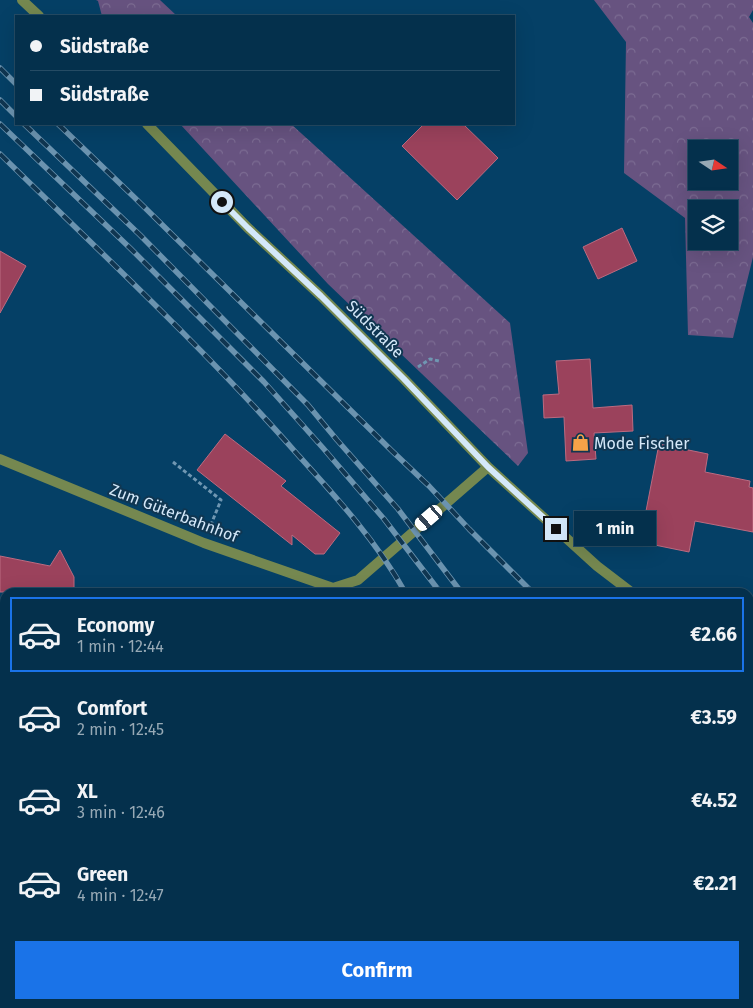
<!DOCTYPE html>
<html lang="en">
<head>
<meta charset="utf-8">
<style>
  body { margin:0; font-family:"Fira Sans",sans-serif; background:#123c56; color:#f1f3f6; height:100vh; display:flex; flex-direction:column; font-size:19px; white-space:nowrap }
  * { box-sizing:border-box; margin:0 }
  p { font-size:16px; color:#97a9b5 }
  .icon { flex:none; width:28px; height:28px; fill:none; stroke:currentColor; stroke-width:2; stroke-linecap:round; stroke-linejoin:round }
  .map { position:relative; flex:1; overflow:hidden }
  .panel { position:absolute; left:0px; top:588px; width:754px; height:421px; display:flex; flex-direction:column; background:#04304c; border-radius:15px 15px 0 0; box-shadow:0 5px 20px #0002,0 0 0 1px #254b64 }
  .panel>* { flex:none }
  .top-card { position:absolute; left:15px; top:15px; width:500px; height:110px; border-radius:0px; box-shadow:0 5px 20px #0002,0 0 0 1px #254b64; display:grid; align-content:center; height:110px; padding:0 15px; background:#04304c }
  .needle { width:32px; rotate:103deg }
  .buttons { position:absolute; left:688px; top:140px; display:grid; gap:10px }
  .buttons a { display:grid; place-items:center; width:50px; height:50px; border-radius:0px; background:#04304c; box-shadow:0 5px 20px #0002,0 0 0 1px #254b64; font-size:25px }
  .end { position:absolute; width:22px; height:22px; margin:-11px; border:6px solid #d4e8f9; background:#111; box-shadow:0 0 0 2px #111 }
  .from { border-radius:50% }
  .bubble { position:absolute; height:35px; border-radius:0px; background:#04304c; box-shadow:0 5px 20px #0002,0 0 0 1px #254b64; font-size:16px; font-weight:700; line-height:35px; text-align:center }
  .car { position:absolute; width:15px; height:30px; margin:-15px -8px; border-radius:6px; box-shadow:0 0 4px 1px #0007; background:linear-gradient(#fff 24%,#345 0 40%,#fff 0 76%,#345 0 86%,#fff 0) }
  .top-card b { display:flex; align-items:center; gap:18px; height:48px; font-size:19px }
  .top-card b+b { border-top:1px solid #254b64 }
  .top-card i { width:12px; height:12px; background:#f1f3f6 }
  ul { padding:9px 0 0; list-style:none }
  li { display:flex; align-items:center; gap:15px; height:75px; margin:0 10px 8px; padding:0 5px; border:2px solid transparent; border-radius:0px }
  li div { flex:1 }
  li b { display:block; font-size:19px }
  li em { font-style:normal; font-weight:700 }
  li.selected { border-color:#1a73e8 }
  li>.icon { width:45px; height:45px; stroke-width:1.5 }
  .cta { display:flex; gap:10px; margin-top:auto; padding:10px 15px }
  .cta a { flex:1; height:58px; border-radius:0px; background:#1a73e8; color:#fff; font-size:20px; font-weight:700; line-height:58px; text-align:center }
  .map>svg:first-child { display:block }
  .forest { fill:url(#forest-crowns); fill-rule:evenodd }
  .building { fill:#9b425c; stroke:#bc6a80 }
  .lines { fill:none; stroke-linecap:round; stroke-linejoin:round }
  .path { stroke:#7097b2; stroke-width:3; stroke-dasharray:4 2.5; stroke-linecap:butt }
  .minor { stroke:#758850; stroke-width:10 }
  .secondary { stroke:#94b154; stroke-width:10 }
  .rail-casing { stroke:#6b93af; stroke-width:5.5 }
  .rail { stroke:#103651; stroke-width:4; stroke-dasharray:11; stroke-linecap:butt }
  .route { stroke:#d4e8f9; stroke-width:6 }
  .labels { text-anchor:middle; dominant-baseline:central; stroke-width:4; stroke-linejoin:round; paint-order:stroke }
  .street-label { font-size:16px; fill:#d4e8f9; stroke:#103651 }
  .poi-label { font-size:16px; fill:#d4e8f9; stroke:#103651; text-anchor:start }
</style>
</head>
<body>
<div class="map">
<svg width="753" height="1008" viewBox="0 0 753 1008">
  <defs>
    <pattern id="forest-crowns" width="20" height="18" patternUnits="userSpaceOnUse" patternTransform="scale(1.25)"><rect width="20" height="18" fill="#675380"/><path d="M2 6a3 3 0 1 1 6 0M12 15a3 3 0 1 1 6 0" fill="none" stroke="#7c6c93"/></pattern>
  </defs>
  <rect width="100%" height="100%" fill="#054066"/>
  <path class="forest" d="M 96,0 L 160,0 L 177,16 L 102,16 L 98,1 Z
    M 594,0 L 753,0 L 753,10 L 749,17 L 753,23 L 753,257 L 733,338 L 688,335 L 685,218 L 624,173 L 626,42 ZM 696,149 L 729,149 L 729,181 L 696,181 ZM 696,209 L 729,209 L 729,241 L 696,241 Z
    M 180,124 L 291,124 L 510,323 L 528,453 L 518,466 L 328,284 Z"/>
  <path class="building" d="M 424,124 L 463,124 L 498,158 L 457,200 L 402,146 Z
    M 622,228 L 637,261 L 598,279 L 583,247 Z
    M 0,251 L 26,266 L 0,313 Z
    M 590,359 L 593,408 L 632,405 L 633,431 L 594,433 L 596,459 L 566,461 L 564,417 L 544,418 L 543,395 L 559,394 L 556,361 Z
    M 225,434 L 286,481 L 281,486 L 340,533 L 324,554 L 315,554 L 292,535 L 292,545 L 197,470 Z
    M 659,444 L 708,454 L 705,472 L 750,481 L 749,487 L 753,488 L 753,532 L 695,521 L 689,552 L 640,542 Z
    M 60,550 L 74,577 L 74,592 L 0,592 L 0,556 L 50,566 Z"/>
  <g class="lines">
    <path class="path" d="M 418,367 L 430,359 L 439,361
      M 173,462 L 221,500 L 210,527"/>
    <path class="minor" d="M 22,0 L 39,16
      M 147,124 L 248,228 L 321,296 L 404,379 L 488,467 L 597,566 L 631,592
      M 0,459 L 204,543 L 333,588 L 338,592
      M 333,588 L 358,580 L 488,467
      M 749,670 L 753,671
      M 616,1004 L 619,1008"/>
    <path class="secondary" d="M 0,979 L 5,986
      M 18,1004 L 21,1008"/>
    <defs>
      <path id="rail" d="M 0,68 L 16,84
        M 0,100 L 16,116
        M 0,124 L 130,248 L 264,382 L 323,448 L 384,519 L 440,592
        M 24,124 L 140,235 L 308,405 L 337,440 L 398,509 L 461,592
        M 58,124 L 135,198 L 392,451 L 429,486 L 469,529 L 532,592
        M 0,154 C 101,253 205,349 298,455 C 337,498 377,542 405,592
        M 749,810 L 753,814
        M 665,1004 L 668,1008
        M 715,1004 L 717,1008
        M 734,1004 L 737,1008"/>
    </defs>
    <use href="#rail" class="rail-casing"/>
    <use href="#rail" class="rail"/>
  </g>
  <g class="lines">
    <path class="route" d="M 222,202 L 248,228 L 321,296 L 404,379 L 488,467 L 556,529"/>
  </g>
  <defs>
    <symbol id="shop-bare" viewBox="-9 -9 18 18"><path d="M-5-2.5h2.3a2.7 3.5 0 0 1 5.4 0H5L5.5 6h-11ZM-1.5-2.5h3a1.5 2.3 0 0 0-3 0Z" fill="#f7a248" stroke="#103651" stroke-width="2.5" paint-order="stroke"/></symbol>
  </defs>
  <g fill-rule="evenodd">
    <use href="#shop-bare" x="568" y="430" width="25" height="25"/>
  </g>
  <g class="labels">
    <g class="street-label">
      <text transform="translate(375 329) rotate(45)">Südstraße</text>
      <text transform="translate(174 513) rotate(21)">Zum Güterbahnhof</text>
    </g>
    <g class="poi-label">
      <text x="594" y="443">Mode Fischer</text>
    </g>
  </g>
</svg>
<div class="buttons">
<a><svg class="needle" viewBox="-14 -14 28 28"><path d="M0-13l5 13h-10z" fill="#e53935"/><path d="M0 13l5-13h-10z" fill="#97a9b5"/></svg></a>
<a><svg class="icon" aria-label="layers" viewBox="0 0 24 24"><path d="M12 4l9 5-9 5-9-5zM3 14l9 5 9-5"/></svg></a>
</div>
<i class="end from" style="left:222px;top:202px"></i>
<i class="end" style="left:556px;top:529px"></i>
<div class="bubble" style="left:574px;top:511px;width:82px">1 min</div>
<i class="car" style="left:429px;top:518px;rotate:229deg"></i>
<div class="top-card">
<b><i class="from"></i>Südstraße</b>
<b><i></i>Südstraße</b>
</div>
<section class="panel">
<ul>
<li class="selected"><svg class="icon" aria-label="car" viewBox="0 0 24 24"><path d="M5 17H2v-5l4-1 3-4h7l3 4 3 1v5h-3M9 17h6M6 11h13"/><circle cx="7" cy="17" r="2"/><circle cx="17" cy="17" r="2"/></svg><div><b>Economy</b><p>1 min · 12:44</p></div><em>€2.66</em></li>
<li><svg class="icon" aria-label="car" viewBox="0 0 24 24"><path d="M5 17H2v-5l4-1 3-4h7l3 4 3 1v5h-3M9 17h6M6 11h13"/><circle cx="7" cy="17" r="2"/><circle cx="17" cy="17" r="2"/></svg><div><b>Comfort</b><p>2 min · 12:45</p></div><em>€3.59</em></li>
<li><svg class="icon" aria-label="car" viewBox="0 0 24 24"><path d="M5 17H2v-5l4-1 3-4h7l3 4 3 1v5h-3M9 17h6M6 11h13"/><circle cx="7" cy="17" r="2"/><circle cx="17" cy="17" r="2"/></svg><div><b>XL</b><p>3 min · 12:46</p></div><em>€4.52</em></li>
<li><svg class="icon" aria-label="car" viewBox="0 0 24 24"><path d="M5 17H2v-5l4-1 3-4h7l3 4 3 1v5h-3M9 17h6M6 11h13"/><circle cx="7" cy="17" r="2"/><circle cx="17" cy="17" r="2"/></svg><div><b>Green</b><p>4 min · 12:47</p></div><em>€2.21</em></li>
</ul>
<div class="cta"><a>Confirm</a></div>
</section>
</div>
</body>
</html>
